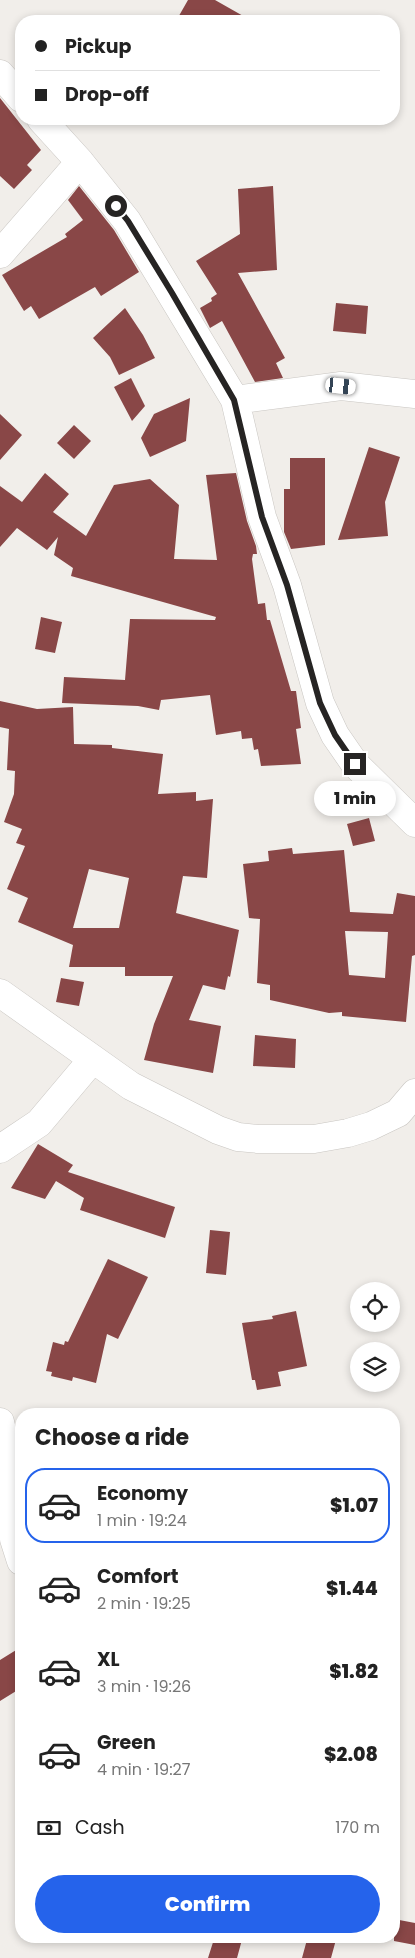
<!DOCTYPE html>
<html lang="en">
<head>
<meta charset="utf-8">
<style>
  body { margin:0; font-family:Poppins,sans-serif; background:#f6f6f6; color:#222; height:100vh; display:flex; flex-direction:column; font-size:19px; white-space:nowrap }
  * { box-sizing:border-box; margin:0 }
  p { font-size:16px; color:#767676 }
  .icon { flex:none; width:28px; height:28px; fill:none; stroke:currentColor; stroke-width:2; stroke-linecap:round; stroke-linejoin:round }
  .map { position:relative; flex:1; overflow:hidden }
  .panel { position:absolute; left:15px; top:1408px; width:385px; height:535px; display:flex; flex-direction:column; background:#fff; border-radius:20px; box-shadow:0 2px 8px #0003 }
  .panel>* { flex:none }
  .top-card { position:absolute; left:15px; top:15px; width:385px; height:110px; border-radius:20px; box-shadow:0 2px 8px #0003; display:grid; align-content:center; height:110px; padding:0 20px; background:#fff }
  .fabs { position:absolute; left:350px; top:1282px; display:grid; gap:10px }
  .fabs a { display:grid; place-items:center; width:50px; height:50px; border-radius:50%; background:#fff; box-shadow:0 2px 8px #0003; font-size:25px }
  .end { position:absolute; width:22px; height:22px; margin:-11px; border:6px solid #262423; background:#fff; box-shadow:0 0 0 2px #fff }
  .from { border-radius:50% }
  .bubble { position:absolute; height:35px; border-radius:18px; background:#fff; box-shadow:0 2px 8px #0003; font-size:16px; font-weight:800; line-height:35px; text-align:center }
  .car { position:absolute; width:15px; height:30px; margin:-15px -8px; border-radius:6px; box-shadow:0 0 4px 1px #0007; background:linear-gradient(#fff 24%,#345 0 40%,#fff 0 76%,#345 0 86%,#fff 0) }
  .top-card b { display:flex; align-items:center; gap:18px; height:48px; font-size:19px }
  .top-card b+b { border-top:1px solid #e0e0e0 }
  .top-card i { width:12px; height:12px; background:#222 }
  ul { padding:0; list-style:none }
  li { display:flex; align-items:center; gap:15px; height:75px; margin:0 10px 8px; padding:0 10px; border:2px solid transparent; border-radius:20px }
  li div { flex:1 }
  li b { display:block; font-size:19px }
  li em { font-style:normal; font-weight:800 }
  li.current { border-color:#2563eb }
  li>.icon { width:45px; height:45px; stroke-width:1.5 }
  h2 { padding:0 20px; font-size:22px; line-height:60px }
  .pay { display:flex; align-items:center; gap:12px; height:55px; padding:0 20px; font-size:19px }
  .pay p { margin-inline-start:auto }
  .action { display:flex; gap:10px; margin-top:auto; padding:10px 20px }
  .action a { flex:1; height:58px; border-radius:30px; background:#2563eb; color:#fff; font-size:20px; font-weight:800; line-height:58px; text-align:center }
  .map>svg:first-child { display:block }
  .building { fill:#894747; fill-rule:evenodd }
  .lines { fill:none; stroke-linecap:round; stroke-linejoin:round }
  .minor-casing { stroke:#c9c6c2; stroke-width:29 }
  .minor { stroke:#fff; stroke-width:28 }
  .route { stroke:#262423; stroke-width:6 }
</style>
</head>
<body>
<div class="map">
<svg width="415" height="1958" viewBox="0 0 415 1958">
  <rect width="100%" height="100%" fill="#f1eeea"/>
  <path class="building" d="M 188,0 L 215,0 L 252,21 L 176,21 Z
    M 0,98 L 41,150 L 27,165 L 32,170 L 14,189 L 0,176 Z
    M 79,186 L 114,230 L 139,272 L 101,296 L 95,287 L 39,319 L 31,306 L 24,311 L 2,275 L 67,237 L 65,234 L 83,220 L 68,200 Z
    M 273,186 L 277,270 L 238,273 L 285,358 L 276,363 L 283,378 L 255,382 L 222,321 L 210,328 L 200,308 L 212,301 L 211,298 L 217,294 L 196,261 L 240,234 L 238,189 Z
    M 336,303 L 368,306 L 366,334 L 333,331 Z
    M 125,308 L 143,335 L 155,358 L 119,375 L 110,357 L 93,338 Z
    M 131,378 L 145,406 L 132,421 L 114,387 Z
    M 190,398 L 186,441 L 150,457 L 141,438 L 154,414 Z
    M 0,414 L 22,435 L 0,460 Z
    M 74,425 L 91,441 L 74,459 L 57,443 Z
    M 369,447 L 400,457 L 385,502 L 388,536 L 338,540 Z
    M 290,458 L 325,458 L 325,545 L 291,549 L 284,532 L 284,489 L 290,489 Z
    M 45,473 L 69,494 L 53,512 L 86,536 L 114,485 L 150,479 L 179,505 L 174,559 L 217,560 L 206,475 L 236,473 L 247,521 L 256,546 L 257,554 L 253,554 L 252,559 L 258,604 L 265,603 L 267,620 L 270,620 L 291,691 L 296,691 L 301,728 L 296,729 L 301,764 L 261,766 L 258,749 L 254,750 L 252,738 L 242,739 L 241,731 L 216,735 L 210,695 L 161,700 L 159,710 L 138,706 L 62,703 L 64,677 L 125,680 L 130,619 L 215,620 L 216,617 L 71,576 L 73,568 L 54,555 L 58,537 L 47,550 L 17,528 L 0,547 L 0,486 L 22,502 Z
    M 41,617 L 62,622 L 55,653 L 35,649 Z
    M 0,701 L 37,709 L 73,707 L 74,744 L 112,745 L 112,748 L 163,754 L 158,794 L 196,792 L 196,801 L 213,799 L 207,878 L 183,876 L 176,913 L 239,930 L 230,977 L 228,976 L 225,990 L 203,985 L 189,1020 L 221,1026 L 213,1073 L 144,1060 L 154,1024 L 173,976 L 125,976 L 125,967 L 69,967 L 73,945 L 18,922 L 28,898 L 7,889 L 25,846 L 16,843 L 22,829 L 4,822 L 14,794 L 15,771 L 7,770 L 9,729 L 0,727 ZM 89,869 L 129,878 L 119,928 L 73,928 Z
    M 369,818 L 375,841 L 353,846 L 347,824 Z
    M 292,848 L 293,854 L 344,850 L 350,912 L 393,914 L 397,893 L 415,896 L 415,955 L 412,956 L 406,1022 L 342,1016 L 342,1012 L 329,1013 L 270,1000 L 270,985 L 257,983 L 260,919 L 249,918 L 243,864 L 269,861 L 268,851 ZM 345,931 L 388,932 L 385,978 L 349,975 Z
    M 61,978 L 84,982 L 79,1006 L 56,1002 Z
    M 255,1035 L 296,1039 L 295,1068 L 253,1066 Z
    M 38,1144 L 73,1165 L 68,1172 L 175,1207 L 165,1238 L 80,1210 L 84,1198 L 56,1181 L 45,1199 L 11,1188 Z
    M 210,1230 L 230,1232 L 226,1275 L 206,1273 Z
    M 108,1259 L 148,1277 L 118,1339 L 107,1334 L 96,1383 L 73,1377 L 72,1381 L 51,1376 L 52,1372 L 46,1371 L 53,1342 L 64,1345 L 65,1341 L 68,1342 Z
    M 296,1311 L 307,1366 L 278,1372 L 281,1386 L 257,1390 L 255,1380 L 252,1380 L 242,1323 L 273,1319 L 272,1316 Z
    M 21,1647 L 21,1688 L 0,1701 L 0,1660 Z
    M 394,1919 L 415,1923 L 415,1945 L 394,1941 Z
    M 215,1936 L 243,1936 L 237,1958 L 208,1958 Z
    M 308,1936 L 337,1936 L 331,1958 L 302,1958 Z"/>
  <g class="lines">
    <defs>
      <path id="minor" d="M 0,74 L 21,98
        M 41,119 L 80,162 L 127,221 L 235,400 L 262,517 L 287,585 L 320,703 L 335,735 L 355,764 L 415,823
        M 0,254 L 80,162
        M 235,400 L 341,386 L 415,394
        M 0,993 L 131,1086 L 218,1130 L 238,1137 L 258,1139 L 314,1139 L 348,1133 L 371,1126 L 398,1113 L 415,1093
        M 0,1149 L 39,1123 L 92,1060
        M 0,1422 L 6,1447 L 14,1539 L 21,1561"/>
    </defs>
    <use href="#minor" class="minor-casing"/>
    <use href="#minor" class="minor"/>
  </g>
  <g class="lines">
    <path class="route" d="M 116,206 L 128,221 L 172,293 L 234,400 L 262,517 L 287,585 L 320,703 L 335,735 L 355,764"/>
  </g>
</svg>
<div class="fabs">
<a><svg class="icon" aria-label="locate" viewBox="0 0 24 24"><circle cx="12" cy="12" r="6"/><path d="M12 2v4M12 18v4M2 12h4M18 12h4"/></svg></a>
<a><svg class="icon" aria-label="layers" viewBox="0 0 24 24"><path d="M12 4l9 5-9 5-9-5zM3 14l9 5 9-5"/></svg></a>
</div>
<i class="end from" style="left:116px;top:206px"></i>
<i class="end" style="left:355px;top:764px"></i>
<div class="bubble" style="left:314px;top:781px;width:82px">1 min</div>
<i class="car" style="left:341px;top:386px;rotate:96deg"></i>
<div class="top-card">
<b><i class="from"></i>Pickup</b>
<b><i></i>Drop-off</b>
</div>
<section class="panel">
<h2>Choose a ride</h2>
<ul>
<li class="current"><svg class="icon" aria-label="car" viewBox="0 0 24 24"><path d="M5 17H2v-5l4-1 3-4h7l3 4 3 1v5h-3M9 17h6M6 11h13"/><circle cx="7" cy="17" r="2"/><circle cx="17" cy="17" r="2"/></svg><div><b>Economy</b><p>1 min · 19:24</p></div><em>$1.07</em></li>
<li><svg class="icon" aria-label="car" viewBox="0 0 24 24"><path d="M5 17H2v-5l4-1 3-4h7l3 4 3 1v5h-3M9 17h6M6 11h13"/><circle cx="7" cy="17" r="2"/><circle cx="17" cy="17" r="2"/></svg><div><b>Comfort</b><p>2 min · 19:25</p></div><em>$1.44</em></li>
<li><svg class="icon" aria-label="car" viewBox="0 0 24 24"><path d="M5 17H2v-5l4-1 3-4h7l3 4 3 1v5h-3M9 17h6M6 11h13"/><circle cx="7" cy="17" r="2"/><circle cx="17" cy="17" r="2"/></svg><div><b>XL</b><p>3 min · 19:26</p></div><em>$1.82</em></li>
<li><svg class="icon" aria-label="car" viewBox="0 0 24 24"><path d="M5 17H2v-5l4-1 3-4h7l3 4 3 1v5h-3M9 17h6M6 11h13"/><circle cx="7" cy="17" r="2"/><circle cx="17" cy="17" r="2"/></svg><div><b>Green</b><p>4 min · 19:27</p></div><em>$2.08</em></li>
</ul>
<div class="pay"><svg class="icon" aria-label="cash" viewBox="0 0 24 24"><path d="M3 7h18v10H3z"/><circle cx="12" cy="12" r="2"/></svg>Cash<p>170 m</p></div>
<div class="action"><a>Confirm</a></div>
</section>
</div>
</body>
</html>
